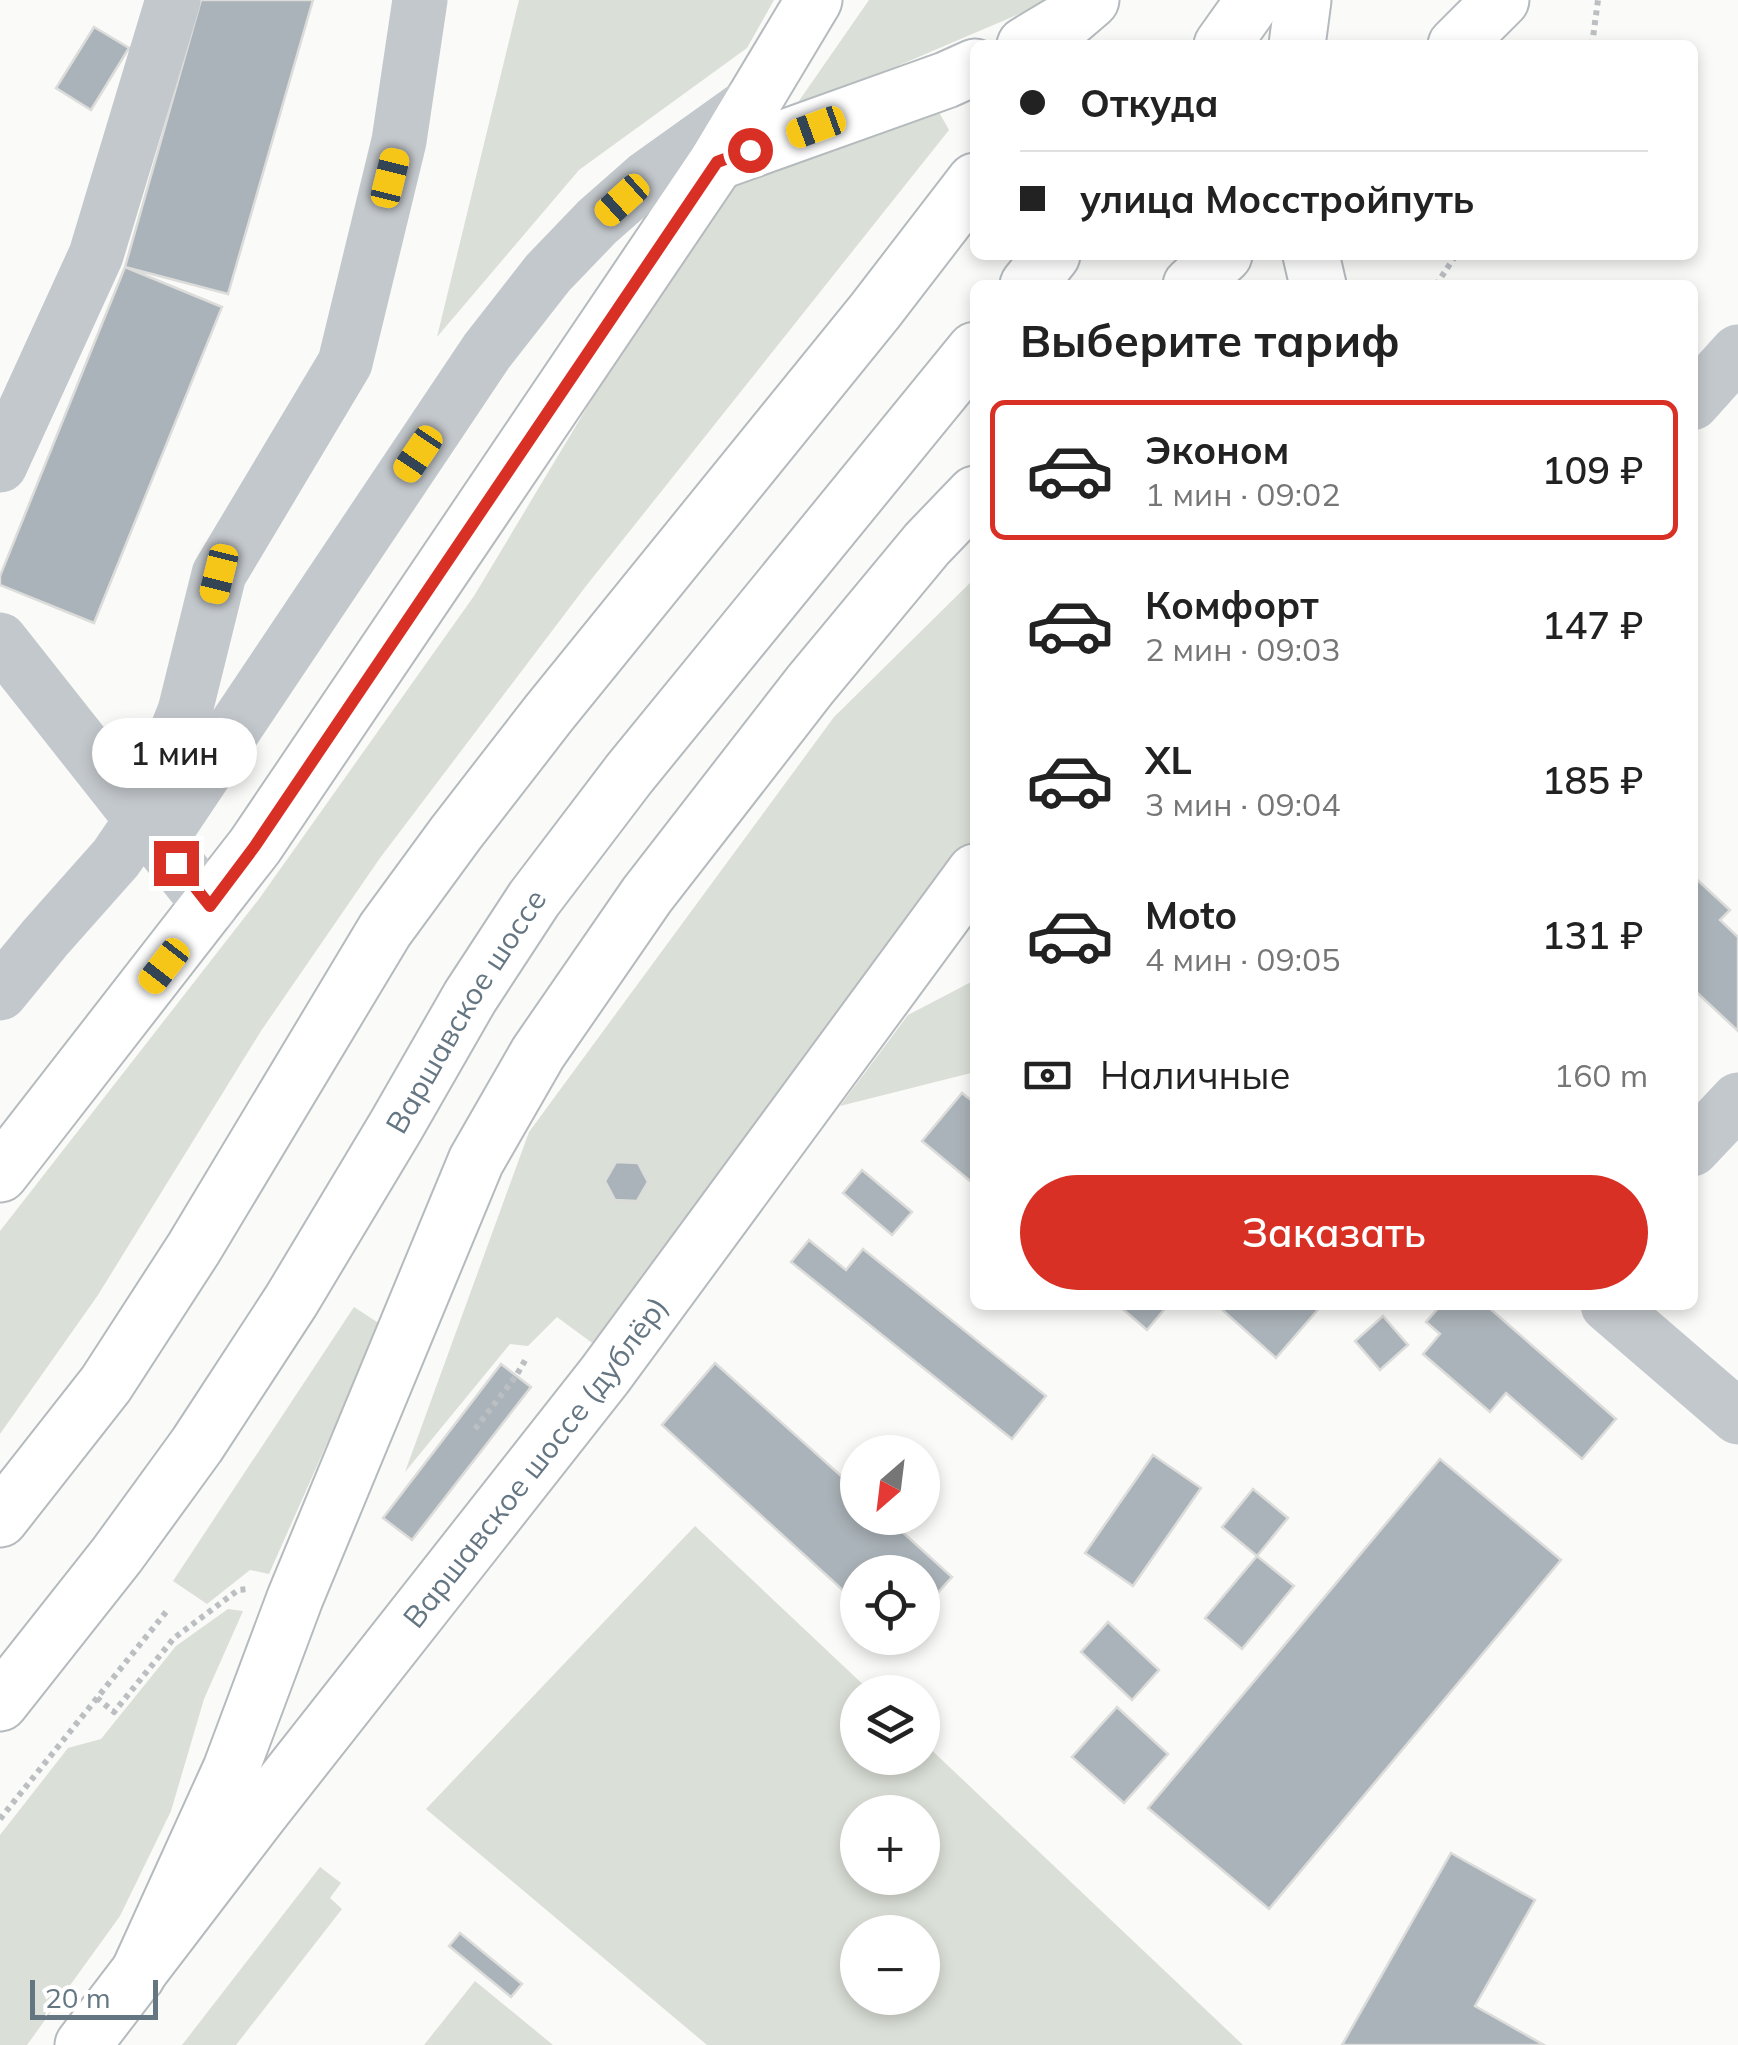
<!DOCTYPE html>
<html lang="ru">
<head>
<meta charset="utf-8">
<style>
  body { margin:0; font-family:Mulish,sans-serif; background:#f2f2f2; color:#222; height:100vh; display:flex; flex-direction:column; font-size:38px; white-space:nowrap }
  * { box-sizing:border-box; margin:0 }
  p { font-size:32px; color:#767676 }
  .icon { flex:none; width:55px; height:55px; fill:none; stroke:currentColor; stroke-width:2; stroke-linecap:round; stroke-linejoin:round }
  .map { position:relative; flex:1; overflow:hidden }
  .details { position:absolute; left:970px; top:280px; width:728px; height:1030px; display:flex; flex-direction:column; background:#fff; border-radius:15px; box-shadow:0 5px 15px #0003 }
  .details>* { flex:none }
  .hud { position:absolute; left:970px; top:40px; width:728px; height:220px; border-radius:15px; box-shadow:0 5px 15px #0003; display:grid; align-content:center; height:220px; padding:0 50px; background:#fff }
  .needle { width:65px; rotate:208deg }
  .buttons { position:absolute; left:840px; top:1435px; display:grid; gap:20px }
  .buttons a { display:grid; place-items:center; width:100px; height:100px; border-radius:50%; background:#fff; box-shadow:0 5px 15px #0003; font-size:50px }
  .scale { position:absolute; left:30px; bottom:25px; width:128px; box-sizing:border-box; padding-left:10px; border:5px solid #657683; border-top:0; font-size:28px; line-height:35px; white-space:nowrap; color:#657683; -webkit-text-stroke:8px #fff; paint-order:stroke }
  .end { position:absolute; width:45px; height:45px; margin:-22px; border:12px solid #d93025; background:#fff; box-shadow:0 0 0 5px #fff }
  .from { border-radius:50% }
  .bubble { position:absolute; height:70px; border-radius:35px; background:#fff; box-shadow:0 5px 15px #0003; font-size:32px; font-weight:600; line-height:70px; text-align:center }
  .car { position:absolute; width:30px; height:60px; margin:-30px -15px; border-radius:12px; box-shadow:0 0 8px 2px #0007; background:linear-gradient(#f5c518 24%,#345 0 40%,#f5c518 0 76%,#345 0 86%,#f5c518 0) }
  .hud b { display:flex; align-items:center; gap:35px; height:95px; font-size:38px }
  .hud b+b { border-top:2px solid #e0e0e0 }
  .hud i { width:25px; height:25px; background:#222 }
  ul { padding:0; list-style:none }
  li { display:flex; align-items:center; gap:30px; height:140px; margin:0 20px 15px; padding:0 30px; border:5px solid transparent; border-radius:15px }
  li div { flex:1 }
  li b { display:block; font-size:38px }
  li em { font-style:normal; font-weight:600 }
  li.active { border-color:#d93025 }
  li>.icon { width:90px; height:90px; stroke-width:1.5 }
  h2 { padding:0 50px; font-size:45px; line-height:120px }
  .pay { display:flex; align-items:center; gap:25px; height:110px; padding:0 50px; font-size:38px }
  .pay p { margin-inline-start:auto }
  .action { display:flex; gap:20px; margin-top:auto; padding:20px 50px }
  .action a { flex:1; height:115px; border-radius:60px; background:#d93025; color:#fff; font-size:40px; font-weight:600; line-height:115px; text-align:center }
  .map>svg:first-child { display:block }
  .green { fill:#dadfd7; fill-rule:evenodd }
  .building { fill:#aab3b9; stroke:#dcdcda; stroke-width:2.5 }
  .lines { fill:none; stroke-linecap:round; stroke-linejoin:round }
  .major-casing { stroke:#b5babe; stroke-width:59 }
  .path { stroke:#bbbfc2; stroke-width:6; stroke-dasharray:5 5; stroke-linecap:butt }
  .minor { stroke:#c3c8cc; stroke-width:55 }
  .major { stroke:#fff; stroke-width:55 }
  .route { stroke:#d93025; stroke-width:12 }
  .labels { text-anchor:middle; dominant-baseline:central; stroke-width:10; stroke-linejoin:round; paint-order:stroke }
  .street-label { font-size:30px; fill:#657683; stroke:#fff }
</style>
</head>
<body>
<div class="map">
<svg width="1738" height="2045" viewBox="0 0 1738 2045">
  <rect width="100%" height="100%" fill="#fafaf8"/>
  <path class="green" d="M 519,0 L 774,0 L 747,48 L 579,170 L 437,337 Z
    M 869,0 L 1052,0 L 792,111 Z
    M 935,105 L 949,130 L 586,586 L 380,858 L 261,1031 L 98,1295 L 0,1434 L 0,1231 L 259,899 L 474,596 L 722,182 Z
    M 975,578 L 975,839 L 603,1351 L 557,1317 L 528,1346 L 510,1344 L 405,1472 L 529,1132 L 834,717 Z
    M 975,980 L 975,1072 L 840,1106 L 908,1015 Z
    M 354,1307 L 380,1324 L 269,1574 L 250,1570 L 207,1604 L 173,1581 Z
    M 695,1526 L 871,1692 L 858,1692 L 858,1758 L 922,1758 L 923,1742 L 1243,2045 L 707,2045 L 426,1809 ZM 858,1812 L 922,1812 L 922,1878 L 858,1878 ZM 922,1932 L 922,1998 L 858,1998 L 858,1932 Z
    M 228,1609 L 243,1611 L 204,1699 L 171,1811 L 120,1916 L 27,2045 L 0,2045 L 0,1835 L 68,1748 L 101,1739 L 176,1646 Z
    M 320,1867 L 341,1883 L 330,1898 L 342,1909 L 236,2045 L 182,2045 Z
    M 475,1981 L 553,2045 L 424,2045 Z"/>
  <path class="building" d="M 201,0 L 313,0 L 228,294 L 125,267 Z
    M 94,27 L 129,48 L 91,110 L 56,88 Z
    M 125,267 L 222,307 L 94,623 L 0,585 L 0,576 Z
    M 1692,875 L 1730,910 L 1720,920 L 1738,937 L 1738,1031 L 1692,988 Z
    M 962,1093 L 975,1103 L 975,1185 L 922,1141 Z
    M 616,1162 L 638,1163 L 648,1182 L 637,1201 L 615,1200 L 605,1181 Z
    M 862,1170 L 912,1212 L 892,1235 L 843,1193 Z
    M 809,1240 L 846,1270 L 863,1249 L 1046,1396 L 1012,1439 L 791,1262 Z
    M 1118,1305 L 1168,1305 L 1147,1330 Z
    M 1219,1305 L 1322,1305 L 1276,1358 L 1218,1306 Z
    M 1441,1305 L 1486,1305 L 1616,1419 L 1582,1459 L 1506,1393 L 1490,1412 L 1423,1354 L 1440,1334 L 1426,1322 Z
    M 1383,1316 L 1408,1345 L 1380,1370 L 1355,1341 Z
    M 715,1363 L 858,1491 L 858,1518 L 887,1518 L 952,1577 L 922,1610 L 922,1572 L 858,1572 L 858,1604 L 662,1425 Z
    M 501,1364 L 531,1387 L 412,1540 L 383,1518 Z
    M 1153,1455 L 1201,1488 L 1133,1586 L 1085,1553 Z
    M 1440,1459 L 1561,1560 L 1269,1909 L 1148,1808 Z
    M 1253,1489 L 1288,1518 L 1257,1556 L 1222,1527 Z
    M 1257,1556 L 1294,1586 L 1242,1649 L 1205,1618 Z
    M 1108,1622 L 1159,1670 L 1132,1700 L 1081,1652 Z
    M 1117,1707 L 1168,1754 L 1124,1803 L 1072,1757 Z
    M 1451,1853 L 1535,1900 L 1475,2006 L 1544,2045 L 1342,2045 Z
    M 460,1933 L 522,1984 L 511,1997 L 449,1946 Z"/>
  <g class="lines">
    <defs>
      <g id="major">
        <path d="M 1025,45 L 1070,18 L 1091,0"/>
        <path d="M 1222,45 L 1254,0"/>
        <path d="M 1297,45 L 1303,0"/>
        <path d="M 1456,45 L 1501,0"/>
        <path d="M 717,162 L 946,80 L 975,67"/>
        <path d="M 1311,255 L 1318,285"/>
        <path d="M 1028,285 L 1052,255"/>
        <path d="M 1191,285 L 1224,255"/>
        <path d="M 0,1174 L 255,846 L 717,162 L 814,0"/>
        <path d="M 0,1519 L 106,1384 L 194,1248 L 385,930 L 456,833 L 549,713 L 875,311 L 975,181"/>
        <path id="s1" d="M 0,1703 L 117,1555 L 197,1445 L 291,1301 L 396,1126 L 470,997 L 534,899 L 629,774 L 975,350"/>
        <path d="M 137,1976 L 231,1769 L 295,1598 L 476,1161 L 538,1053 L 647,895 L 810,685 L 927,544 L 975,494"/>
        <path id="s2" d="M 83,2045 L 261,1812 L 605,1375 L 975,872"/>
      </g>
    </defs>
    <use href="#major" class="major-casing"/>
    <path class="path" d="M 1592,45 L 1598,0
      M 1436,285 L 1456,255
      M 475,1429 L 516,1376 L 527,1357
      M 166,1612 L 97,1698 L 114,1712 L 174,1638 L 238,1590 L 249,1589
      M 0,1819 L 97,1698"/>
    <path class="minor" d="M 1692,403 L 1738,352
      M 0,465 L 96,255 L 173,0
      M 0,640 L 210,906
      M 159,841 L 487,351 L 548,273 L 597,222 L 647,178 L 752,103
      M 0,993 L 45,938 L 116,858 L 142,820 L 185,711 L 219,574 L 345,363 L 399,141 L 420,0
      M 1692,1149 L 1738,1100
      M 1608,1305 L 1738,1417"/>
    <use href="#major" class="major"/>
  </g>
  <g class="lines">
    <path class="route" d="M 176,863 L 210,906 L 255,846 L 717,162 L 750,150"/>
  </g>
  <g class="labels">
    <g class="street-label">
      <text stroke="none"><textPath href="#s1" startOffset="835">Варшавское шоссе</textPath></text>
      <text stroke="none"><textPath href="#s2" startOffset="738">Варшавское шоссе (дублёр)</textPath></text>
    </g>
  </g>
</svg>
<div class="buttons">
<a><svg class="needle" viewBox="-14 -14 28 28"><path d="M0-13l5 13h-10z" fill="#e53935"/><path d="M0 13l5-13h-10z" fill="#767676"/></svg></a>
<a><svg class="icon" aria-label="locate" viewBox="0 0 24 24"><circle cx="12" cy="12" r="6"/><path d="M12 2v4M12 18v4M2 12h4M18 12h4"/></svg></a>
<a><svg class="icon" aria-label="layers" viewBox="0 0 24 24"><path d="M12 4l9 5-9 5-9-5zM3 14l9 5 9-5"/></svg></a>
<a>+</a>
<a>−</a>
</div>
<div class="scale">20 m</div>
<i class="end from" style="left:750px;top:150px"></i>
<i class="end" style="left:176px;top:863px"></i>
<div class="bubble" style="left:92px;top:718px;width:165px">1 мин</div>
<i class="car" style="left:816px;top:127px;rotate:250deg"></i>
<i class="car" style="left:390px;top:178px;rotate:14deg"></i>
<i class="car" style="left:622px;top:200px;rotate:228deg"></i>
<i class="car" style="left:418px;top:454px;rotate:214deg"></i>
<i class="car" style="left:219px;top:574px;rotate:194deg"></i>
<i class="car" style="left:164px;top:966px;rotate:218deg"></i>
<div class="hud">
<b><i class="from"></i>Откуда</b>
<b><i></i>улица Мосстройпуть</b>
</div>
<section class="details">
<h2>Выберите тариф</h2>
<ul>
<li class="active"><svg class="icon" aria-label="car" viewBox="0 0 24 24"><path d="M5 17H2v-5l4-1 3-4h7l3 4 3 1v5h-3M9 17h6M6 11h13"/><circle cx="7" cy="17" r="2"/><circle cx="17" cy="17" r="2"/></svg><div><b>Эконом</b><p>1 мин · 09:02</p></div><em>109 ₽</em></li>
<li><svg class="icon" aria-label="car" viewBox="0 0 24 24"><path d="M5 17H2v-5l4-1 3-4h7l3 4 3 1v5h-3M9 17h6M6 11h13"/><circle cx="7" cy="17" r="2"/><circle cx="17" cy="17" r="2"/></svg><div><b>Комфорт</b><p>2 мин · 09:03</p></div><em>147 ₽</em></li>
<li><svg class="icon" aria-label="car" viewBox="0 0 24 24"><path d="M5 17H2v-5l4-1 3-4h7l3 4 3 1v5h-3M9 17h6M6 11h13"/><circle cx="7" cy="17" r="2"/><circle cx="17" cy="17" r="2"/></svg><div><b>XL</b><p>3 мин · 09:04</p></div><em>185 ₽</em></li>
<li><svg class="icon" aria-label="car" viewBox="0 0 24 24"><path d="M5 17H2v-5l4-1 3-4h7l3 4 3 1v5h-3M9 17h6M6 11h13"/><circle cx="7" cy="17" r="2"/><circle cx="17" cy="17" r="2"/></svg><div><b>Moto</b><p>4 мин · 09:05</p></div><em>131 ₽</em></li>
</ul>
<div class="pay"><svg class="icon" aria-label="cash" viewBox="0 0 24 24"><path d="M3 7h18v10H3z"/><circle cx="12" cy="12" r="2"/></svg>Наличные<p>160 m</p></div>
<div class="action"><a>Заказать</a></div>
</section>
</div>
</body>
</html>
